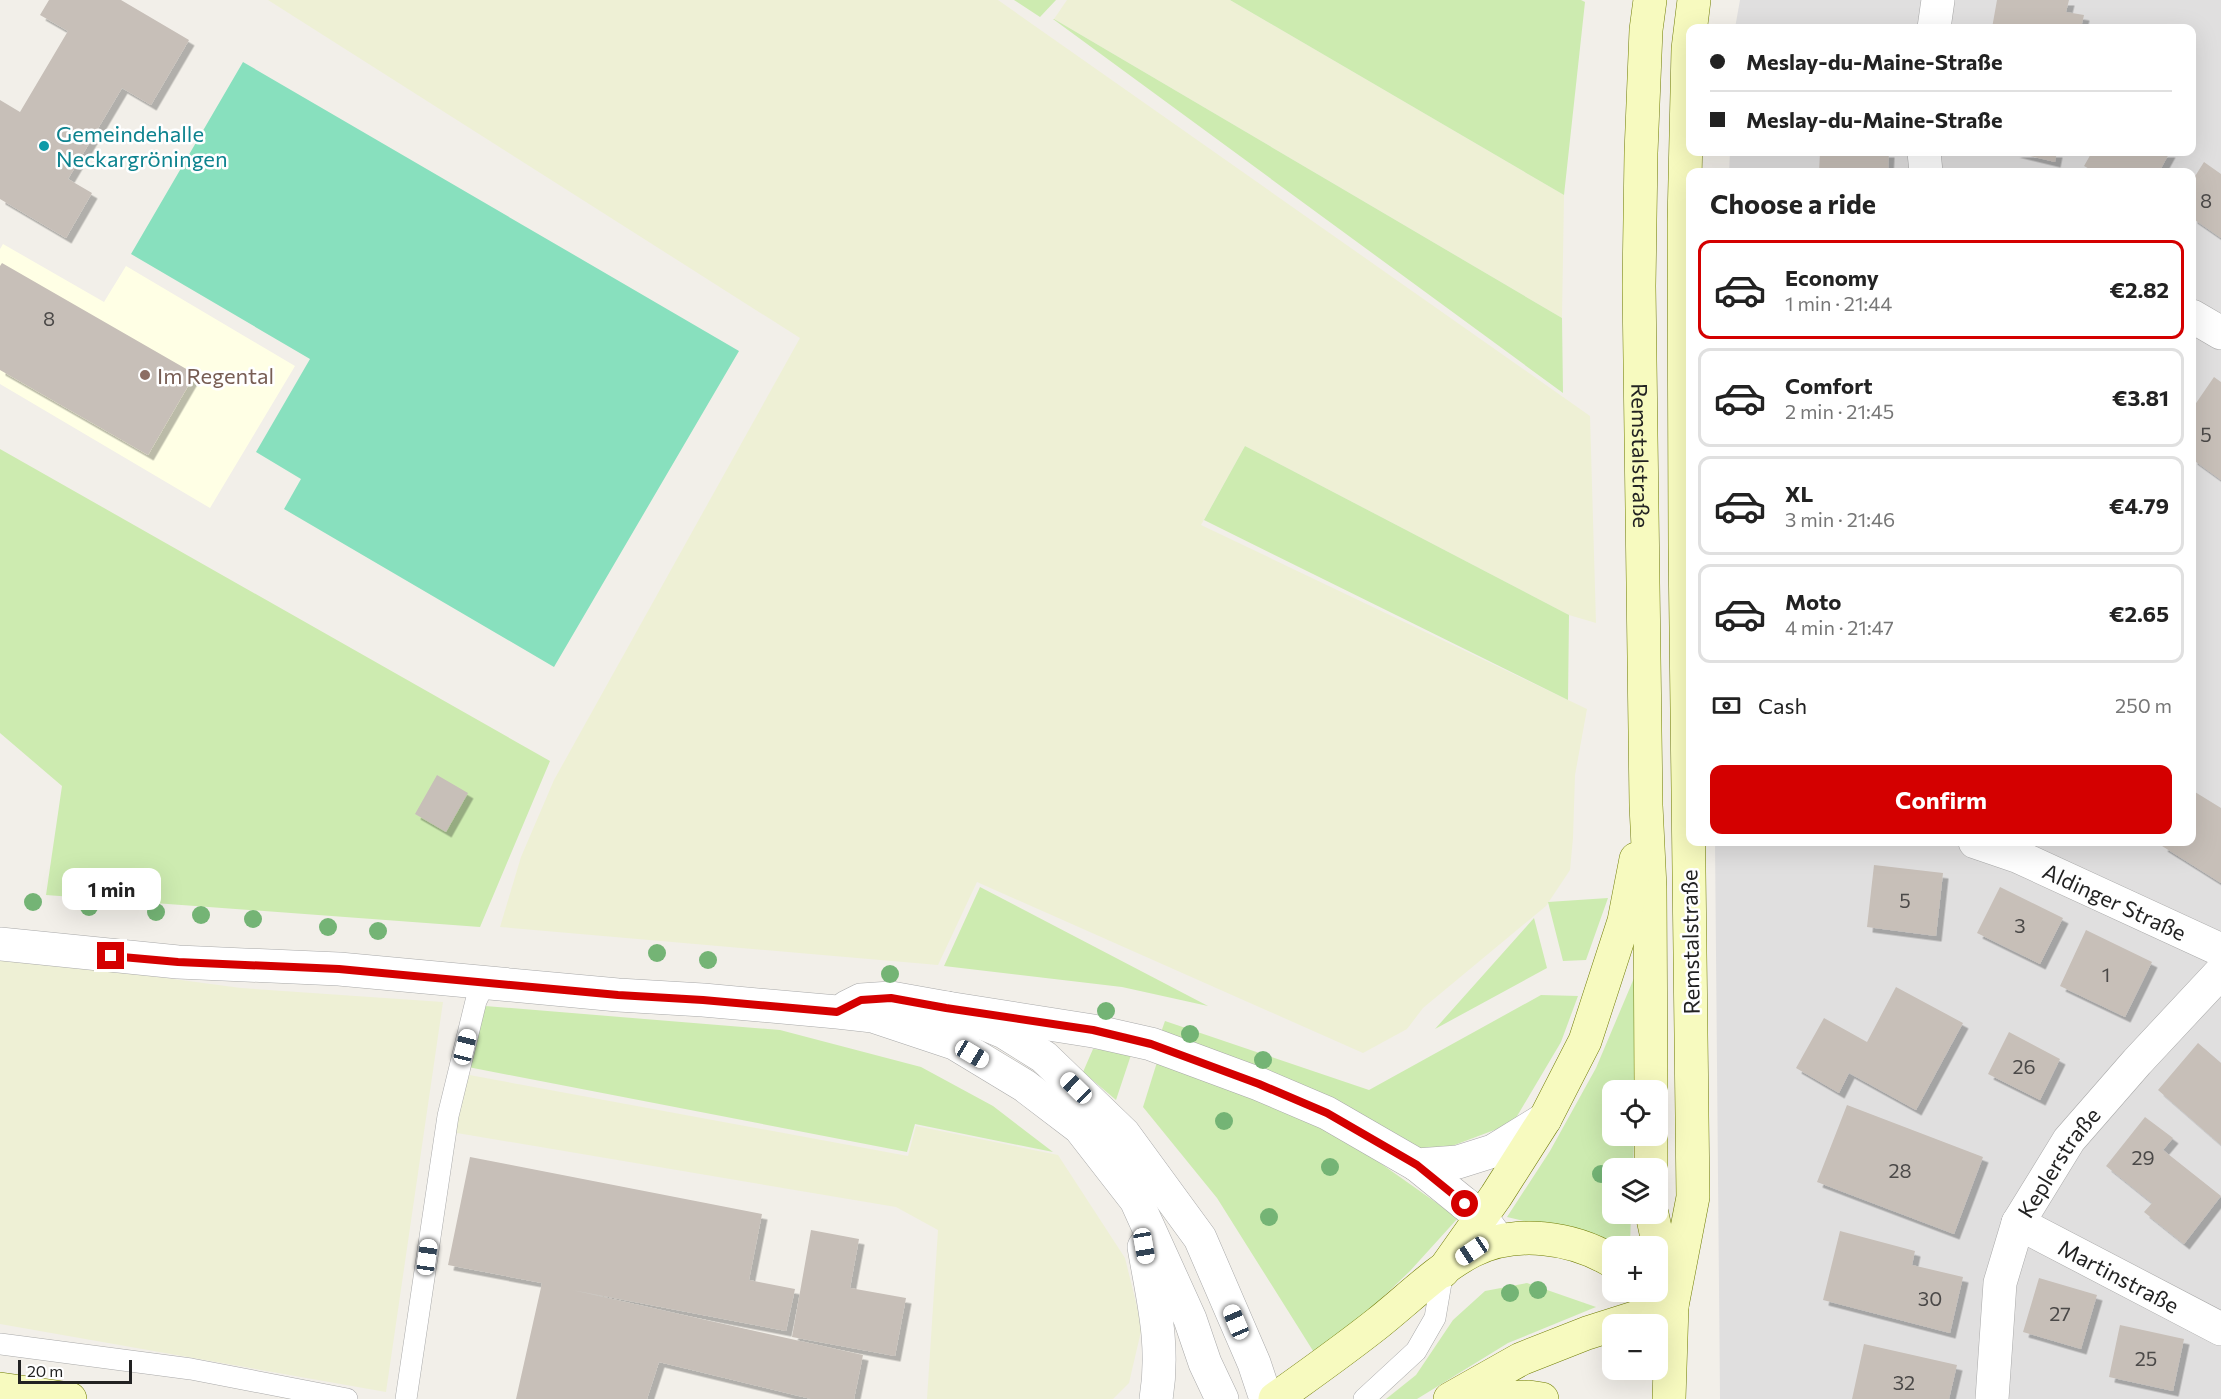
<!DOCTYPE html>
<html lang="en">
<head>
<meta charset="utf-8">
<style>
  body { margin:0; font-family:Commissioner,sans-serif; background:#f2f2f2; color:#222; height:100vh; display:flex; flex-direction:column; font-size:22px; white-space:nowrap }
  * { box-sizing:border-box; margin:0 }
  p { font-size:20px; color:#767676 }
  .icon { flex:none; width:33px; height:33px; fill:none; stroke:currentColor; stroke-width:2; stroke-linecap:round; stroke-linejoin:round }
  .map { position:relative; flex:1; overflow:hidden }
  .drawer { position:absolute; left:1686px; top:168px; width:510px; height:678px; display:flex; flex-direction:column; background:#fff; border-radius:12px; box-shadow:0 6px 24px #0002 }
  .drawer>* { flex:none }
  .top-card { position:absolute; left:1686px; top:24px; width:510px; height:132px; border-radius:12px; box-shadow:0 6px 24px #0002; display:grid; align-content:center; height:132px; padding:0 24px; background:#fff }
  .controls { position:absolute; left:1602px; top:1080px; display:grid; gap:12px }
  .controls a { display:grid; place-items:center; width:66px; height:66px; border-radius:12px; background:#fff; box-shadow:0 6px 24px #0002; font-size:30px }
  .scale { position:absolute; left:18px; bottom:15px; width:114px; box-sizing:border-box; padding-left:6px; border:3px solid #222; border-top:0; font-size:16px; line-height:21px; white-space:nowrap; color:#222; -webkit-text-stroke:4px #fff; paint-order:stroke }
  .end { position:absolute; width:27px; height:27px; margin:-14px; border:8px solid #d40000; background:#fff; box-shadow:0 0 0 3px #fff }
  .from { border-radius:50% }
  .bubble { position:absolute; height:42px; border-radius:12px; background:#fff; box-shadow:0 6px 24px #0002; font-size:20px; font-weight:700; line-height:42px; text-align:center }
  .car { position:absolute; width:18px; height:36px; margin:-18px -9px; border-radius:8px; box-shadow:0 0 4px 2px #0007; background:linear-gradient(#fff 24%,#345 0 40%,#fff 0 76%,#345 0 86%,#fff 0) }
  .top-card b { display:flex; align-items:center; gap:21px; height:57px; font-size:22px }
  .top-card b+b { border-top:2px solid #e0e0e0 }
  .top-card i { width:15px; height:15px; background:#222 }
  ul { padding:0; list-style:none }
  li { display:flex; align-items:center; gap:18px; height:99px; margin:0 12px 9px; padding:0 12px; border:3px solid #e0e0e0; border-radius:12px }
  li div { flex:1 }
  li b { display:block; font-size:22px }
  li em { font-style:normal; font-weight:700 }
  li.on { border-color:#d40000 }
  li>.icon { width:54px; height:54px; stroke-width:1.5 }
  h2 { padding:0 24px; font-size:27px; line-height:72px }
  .pay { display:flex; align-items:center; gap:15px; height:66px; padding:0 24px; font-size:22px }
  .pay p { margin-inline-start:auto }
  .button { display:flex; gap:12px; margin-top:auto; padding:12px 24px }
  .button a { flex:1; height:69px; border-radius:12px; background:#d40000; color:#fff; font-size:24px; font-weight:700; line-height:69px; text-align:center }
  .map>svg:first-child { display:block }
  .residential { fill:#e0dfdf }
  .education { fill:#ffffe5 }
  .farmland { fill:#eef0d5 }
  .grass { fill:#cdebb0 }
  .pitch { fill:#88e0be }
  .building { fill:#c7bfb8; filter:url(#shadow) }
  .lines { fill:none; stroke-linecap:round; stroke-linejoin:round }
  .lane-casing { stroke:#a9a9a9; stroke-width:22 }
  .street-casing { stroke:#a9a9a9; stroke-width:34 }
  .secondary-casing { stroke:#707d05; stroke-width:34 }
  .lane { stroke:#fff; stroke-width:21 }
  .street { stroke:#fff; stroke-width:33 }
  .secondary { stroke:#f7fabf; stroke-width:33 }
  .tree { fill:#74b475 }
  .route { stroke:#d40000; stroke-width:8 }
  .culture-dot { fill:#0f9aa8; stroke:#fff; stroke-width:2 }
  .education-dot { fill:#8d6e63; stroke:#fff; stroke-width:2 }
  .labels { text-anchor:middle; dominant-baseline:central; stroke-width:5; stroke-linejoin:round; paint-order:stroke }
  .number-label { font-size:20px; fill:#4b4948 }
  .culture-label { font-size:22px; fill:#0d838f; stroke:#fff; text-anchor:start }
  .education-label { font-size:22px; fill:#785e54; stroke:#fff; text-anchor:start }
  .street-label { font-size:22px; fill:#222; stroke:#fff }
</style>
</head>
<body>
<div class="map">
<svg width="2221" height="1399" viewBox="0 0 2221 1399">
  <defs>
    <filter id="shadow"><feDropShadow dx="5.5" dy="5.5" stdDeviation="0" flood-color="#0004"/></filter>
  </defs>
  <rect width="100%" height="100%" fill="#f2efe9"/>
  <path class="residential" d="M 1740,0 L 2221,0 L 2221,1399 L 1720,1399 L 1715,842 L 2192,842 L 2192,172 L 1729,172 L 1730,152 L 2192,152 L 2192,28 L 1735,28 Z"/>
  <path class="education" d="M 3,244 L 104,302 L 126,266 L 295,366 L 210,508 L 0,384 L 0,249 Z"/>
  <path class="farmland" d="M 268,0 L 998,0 L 1590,416 L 1596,623 L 1569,615 L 1245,446 L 1201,525 L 1587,709 L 1575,775 L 1573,838 L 1570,870 L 1546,906 L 1423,1008 L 1407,1029 L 1363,1053 L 977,882 L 938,965 L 500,927 L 521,857 L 554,780 L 800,338 Z
    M 1067,0 L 1230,0 L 1564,195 L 1562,318 L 1054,19 Z
    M 0,956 L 241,988 L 443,1002 L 386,1392 L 0,1324 Z
    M 464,1074 L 908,1156 L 916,1126 L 1058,1155 L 1125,1258 L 1142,1327 L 1129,1383 L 1113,1399 L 927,1399 L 938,1230 L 896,1207 L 451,1132 Z"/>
  <path class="grass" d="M 1014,0 L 1056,0 L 1040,17 Z
    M 1230,0 L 1581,0 L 1585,2 L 1564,195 Z
    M 1054,19 L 1562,318 L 1563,393 L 1053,19 Z
    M 1245,446 L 1569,615 L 1568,700 L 1204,520 Z
    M 0,449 L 550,761 L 480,927 L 46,895 L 62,786 L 0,733 Z
    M 980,887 L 1208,1006 L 1122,987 L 944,966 Z
    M 1608,898 L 1586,960 L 1563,961 L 1548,902 Z
    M 1534,918 L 1547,968 L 1435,1029 Z
    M 1640,964 L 1636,1090 L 1612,1090 L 1612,1136 L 1634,1136 L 1633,1168 L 1612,1168 L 1612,1214 L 1631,1214 L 1630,1246 L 1507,1217 L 1550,1151 L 1596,1068 Z
    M 1541,995 L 1578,996 L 1561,1042 L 1513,1123 L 1420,1158 L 1159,1038 L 1165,1021 L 1369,1090 Z
    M 485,1006 L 780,1030 L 921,1067 L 993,1106 L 1053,1152 L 915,1124 L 907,1152 L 468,1067 Z
    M 1093,1049 L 1132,1052 L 1116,1100 L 1083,1072 Z
    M 1158,1059 L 1302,1116 L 1356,1146 L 1458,1218 L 1410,1271 L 1363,1316 L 1315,1354 L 1217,1198 L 1143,1107 Z
    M 1527,1283 L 1596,1307 L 1508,1343 L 1417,1399 L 1386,1399 L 1416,1375 L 1453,1320 L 1485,1291 Z"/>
  <path class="pitch" d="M 243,62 L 739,351 L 554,667 L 284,509 L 301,479 L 256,452 L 310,359 L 131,254 Z"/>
  <path class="building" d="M 49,0 L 121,0 L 189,40 L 151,105 L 122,88 L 68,179 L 92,193 L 66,238 L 0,199 L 0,100 L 20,112 L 68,31 L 40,15 Z
    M 1997,0 L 2069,0 L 2066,12 L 2084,15 L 2081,28 L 1992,28 Z
    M 1820,152 L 1889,152 L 1888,172 L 1819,172 Z
    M 2014,152 L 2057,152 L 2055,162 Z
    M 2092,152 L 2170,152 L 2159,172 L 2095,172 L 2084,166 Z
    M 2204,162 L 2221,174 L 2221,238 L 2192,218 L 2192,181 Z
    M 2,263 L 195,374 L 148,455 L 0,370 L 0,266 Z
    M 2214,377 L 2221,382 L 2221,480 L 2192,459 L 2192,409 Z
    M 437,775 L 468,793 L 446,832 L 415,814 Z
    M 2195,792 L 2221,808 L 2221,883 L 2162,846 L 2165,842 L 2192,842 L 2192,798 Z
    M 1874,865 L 1943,873 L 1936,936 L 1867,927 Z
    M 2000,887 L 2063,918 L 2040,964 L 1977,933 Z
    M 2086,930 L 2152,962 L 2125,1017 L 2060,986 Z
    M 1896,987 L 1963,1023 L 1916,1110 L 1849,1073 L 1839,1093 L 1796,1068 L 1824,1018 L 1867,1042 Z
    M 2009,1032 L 2060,1059 L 2040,1100 L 1988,1074 Z
    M 2198,1043 L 2221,1063 L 2221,1145 L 2158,1090 Z
    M 1847,1105 L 1983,1157 L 1954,1234 L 1817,1182 Z
    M 2145,1117 L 2173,1138 L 2163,1150 L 2221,1196 L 2184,1244 L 2144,1212 L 2152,1203 L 2106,1166 Z
    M 470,1157 L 762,1214 L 749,1280 L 795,1289 L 786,1331 L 572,1290 L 863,1355 L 854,1399 L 811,1399 L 659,1362 L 647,1399 L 516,1399 L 542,1283 L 448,1265 Z
    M 811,1230 L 859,1239 L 850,1288 L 906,1298 L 895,1356 L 792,1337 Z
    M 1840,1231 L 1915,1251 L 1912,1265 L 1963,1277 L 1950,1333 L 1823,1300 Z
    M 2039,1278 L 2097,1295 L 2081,1349 L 2023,1332 Z
    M 2120,1325 L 2184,1339 L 2173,1391 L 2109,1377 Z
    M 1864,1344 L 1957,1365 L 1949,1399 L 1852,1399 Z"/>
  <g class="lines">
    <defs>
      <path id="lane" d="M 0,1344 L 191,1369 L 347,1399
        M 406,1399 L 448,1116 L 476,1001 L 485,982
        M 1364,1399 L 1416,1351 L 1435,1318 L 1443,1271"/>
      <g id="street">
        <path d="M 1934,28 L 1938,0"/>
        <path d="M 1924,152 L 1926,172"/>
        <path d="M 2192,316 L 2221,333"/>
        <path id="s1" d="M 1975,842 L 2019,857 L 2221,950"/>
        <path d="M 0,944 L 178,962 L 339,969 L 618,995 L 703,1000 L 837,1012 L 873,1016 L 954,1043 L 1025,1086 L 1080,1128 L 1136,1200 L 1190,1319 L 1205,1363 L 1222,1399"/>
        <path d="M 847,1007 L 861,1000 L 891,998 L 947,1008 L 1004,1032 L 1044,1057 L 1124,1134 L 1200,1238 L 1254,1363 L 1266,1399"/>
        <path d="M 947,1008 L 1093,1031 L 1151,1044 L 1259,1084 L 1327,1113 L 1417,1165 L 1458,1162 L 1493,1151 L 1545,1119"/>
        <path d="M 1417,1165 L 1481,1217 L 1498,1240"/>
        <path id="s2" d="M 2018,1223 L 2221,1329"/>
        <path d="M 1144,1247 C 1153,1300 1165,1345 1156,1399"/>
        <path id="s3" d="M 1992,1399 L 2000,1283 L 2018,1223 L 2069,1140 L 2137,1062 L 2221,972"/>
      </g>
      <g id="secondary">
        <path id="s4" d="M 1650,0 L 1646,30 L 1641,153 L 1639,286 L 1646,805 L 1650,888 L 1651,1090"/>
        <path d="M 1651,1136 L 1651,1168"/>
        <path d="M 1652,1214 L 1669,1293"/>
        <path d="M 1443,1271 L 1496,1196 L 1545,1119 L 1585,1041 L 1624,921 L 1636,859"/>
        <path d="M 0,1389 L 70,1399"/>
        <path d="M 1275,1399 C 1310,1374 1344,1350 1378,1323 C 1407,1300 1439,1268 1472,1251 C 1516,1229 1572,1237 1612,1261"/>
        <path d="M 1450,1399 L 1521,1359 L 1587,1333 L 1672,1306"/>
        <path d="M 1479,1399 L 1529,1397 L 1542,1399"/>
        <path d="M 1669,1399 L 1672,1306 L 1693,1197 L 1685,545 L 1684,223 L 1688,49 L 1694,0"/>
      </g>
    </defs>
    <use href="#lane" class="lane-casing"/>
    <use href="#street" class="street-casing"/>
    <use href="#secondary" class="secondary-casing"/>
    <use href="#lane" class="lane"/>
    <use href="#street" class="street"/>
    <use href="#secondary" class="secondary"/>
  </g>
  <g class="tree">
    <circle cx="33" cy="902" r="9"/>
    <circle cx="89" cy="907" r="9"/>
    <circle cx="156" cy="912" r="9"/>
    <circle cx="201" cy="915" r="9"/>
    <circle cx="253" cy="919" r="9"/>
    <circle cx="328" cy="927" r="9"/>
    <circle cx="378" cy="931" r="9"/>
    <circle cx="657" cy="953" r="9"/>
    <circle cx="708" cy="960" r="9"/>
    <circle cx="890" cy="974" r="9"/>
    <circle cx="1106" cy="1011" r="9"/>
    <circle cx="1190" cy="1034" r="9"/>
    <circle cx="1263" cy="1060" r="9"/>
    <circle cx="1224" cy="1121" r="9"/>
    <circle cx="1330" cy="1167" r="9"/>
    <circle cx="1601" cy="1174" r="9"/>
    <circle cx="1269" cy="1217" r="9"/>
    <circle cx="1538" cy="1290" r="9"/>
    <circle cx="1510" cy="1293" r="9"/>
  </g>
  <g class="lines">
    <path class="route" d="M 111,956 L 178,962 L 339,969 L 618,995 L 703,1000 L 837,1012 L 861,1000 L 891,998 L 946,1008 L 1093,1030 L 1151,1044 L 1259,1084 L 1327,1113 L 1417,1165 L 1465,1204"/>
  </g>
  <circle class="culture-dot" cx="44" cy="146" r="6"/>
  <circle class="education-dot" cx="145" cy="375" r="6"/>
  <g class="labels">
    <g class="number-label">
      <text x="2206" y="200">8</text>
      <text x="49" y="318">8</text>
      <text x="2206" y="434">5</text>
      <text x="1905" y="900">5</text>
      <text x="2020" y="925">3</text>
      <text x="2106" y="974">1</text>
      <text x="2024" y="1066">26</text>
      <text x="2143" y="1157">29</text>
      <text x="1900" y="1170">28</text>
      <text x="1930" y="1298">30</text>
      <text x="2060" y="1313">27</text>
      <text x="2146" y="1358">25</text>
      <text x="1904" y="1382">32</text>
    </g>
    <g class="culture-label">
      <text x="56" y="133">Gemeindehalle<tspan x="56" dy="25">Neckargröningen</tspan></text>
    </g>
    <g class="education-label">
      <text x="157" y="375">Im Regental</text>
    </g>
    <g class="street-label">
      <text stroke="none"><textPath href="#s4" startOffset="456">Remstalstraße</textPath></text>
      <text stroke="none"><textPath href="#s1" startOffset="152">Aldinger Straße</textPath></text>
      <text transform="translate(1690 942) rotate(-91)">Remstalstraße</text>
      <text stroke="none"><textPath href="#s3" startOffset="252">Keplerstraße</textPath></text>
      <text stroke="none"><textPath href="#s2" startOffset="114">Martinstraße</textPath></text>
    </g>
  </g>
</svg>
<div class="controls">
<a><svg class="icon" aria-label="locate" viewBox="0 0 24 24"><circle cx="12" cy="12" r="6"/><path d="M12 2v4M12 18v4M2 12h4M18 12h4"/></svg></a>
<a><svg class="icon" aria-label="layers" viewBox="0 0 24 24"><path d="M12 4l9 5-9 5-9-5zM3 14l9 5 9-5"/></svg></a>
<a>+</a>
<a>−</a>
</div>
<div class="scale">20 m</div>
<i class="end from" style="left:1465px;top:1204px"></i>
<i class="end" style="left:111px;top:956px"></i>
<div class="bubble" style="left:62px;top:868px;width:99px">1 min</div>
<i class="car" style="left:465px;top:1047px;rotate:14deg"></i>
<i class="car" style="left:972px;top:1054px;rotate:121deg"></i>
<i class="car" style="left:1076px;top:1088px;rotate:314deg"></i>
<i class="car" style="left:1144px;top:1246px;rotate:170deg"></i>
<i class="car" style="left:1472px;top:1251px;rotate:236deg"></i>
<i class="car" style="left:427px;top:1257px;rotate:8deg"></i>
<i class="car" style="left:1236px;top:1322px;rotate:337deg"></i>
<div class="top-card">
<b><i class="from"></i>Meslay-du-Maine-Straße</b>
<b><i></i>Meslay-du-Maine-Straße</b>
</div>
<section class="drawer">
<h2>Choose a ride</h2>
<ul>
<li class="on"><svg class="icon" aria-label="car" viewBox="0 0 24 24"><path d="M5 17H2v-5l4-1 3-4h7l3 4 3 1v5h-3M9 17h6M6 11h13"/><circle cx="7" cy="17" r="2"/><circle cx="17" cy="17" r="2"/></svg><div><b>Economy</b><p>1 min · 21:44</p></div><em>€2.82</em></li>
<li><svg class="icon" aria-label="car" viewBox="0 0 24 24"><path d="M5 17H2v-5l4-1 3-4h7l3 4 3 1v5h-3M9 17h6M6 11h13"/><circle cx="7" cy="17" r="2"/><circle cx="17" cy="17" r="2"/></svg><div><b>Comfort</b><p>2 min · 21:45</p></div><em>€3.81</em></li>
<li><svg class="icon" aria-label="car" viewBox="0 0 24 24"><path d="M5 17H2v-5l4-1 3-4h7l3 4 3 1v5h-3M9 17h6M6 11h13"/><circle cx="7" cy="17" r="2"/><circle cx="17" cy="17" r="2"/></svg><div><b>XL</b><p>3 min · 21:46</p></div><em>€4.79</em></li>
<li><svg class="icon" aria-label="car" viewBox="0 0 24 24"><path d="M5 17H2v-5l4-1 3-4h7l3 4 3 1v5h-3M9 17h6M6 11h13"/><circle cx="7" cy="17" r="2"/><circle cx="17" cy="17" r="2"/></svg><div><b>Moto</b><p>4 min · 21:47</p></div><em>€2.65</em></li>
</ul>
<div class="pay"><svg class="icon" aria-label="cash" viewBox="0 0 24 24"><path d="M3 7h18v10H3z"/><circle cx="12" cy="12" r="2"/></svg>Cash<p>250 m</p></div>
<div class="button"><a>Confirm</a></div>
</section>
</div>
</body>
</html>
